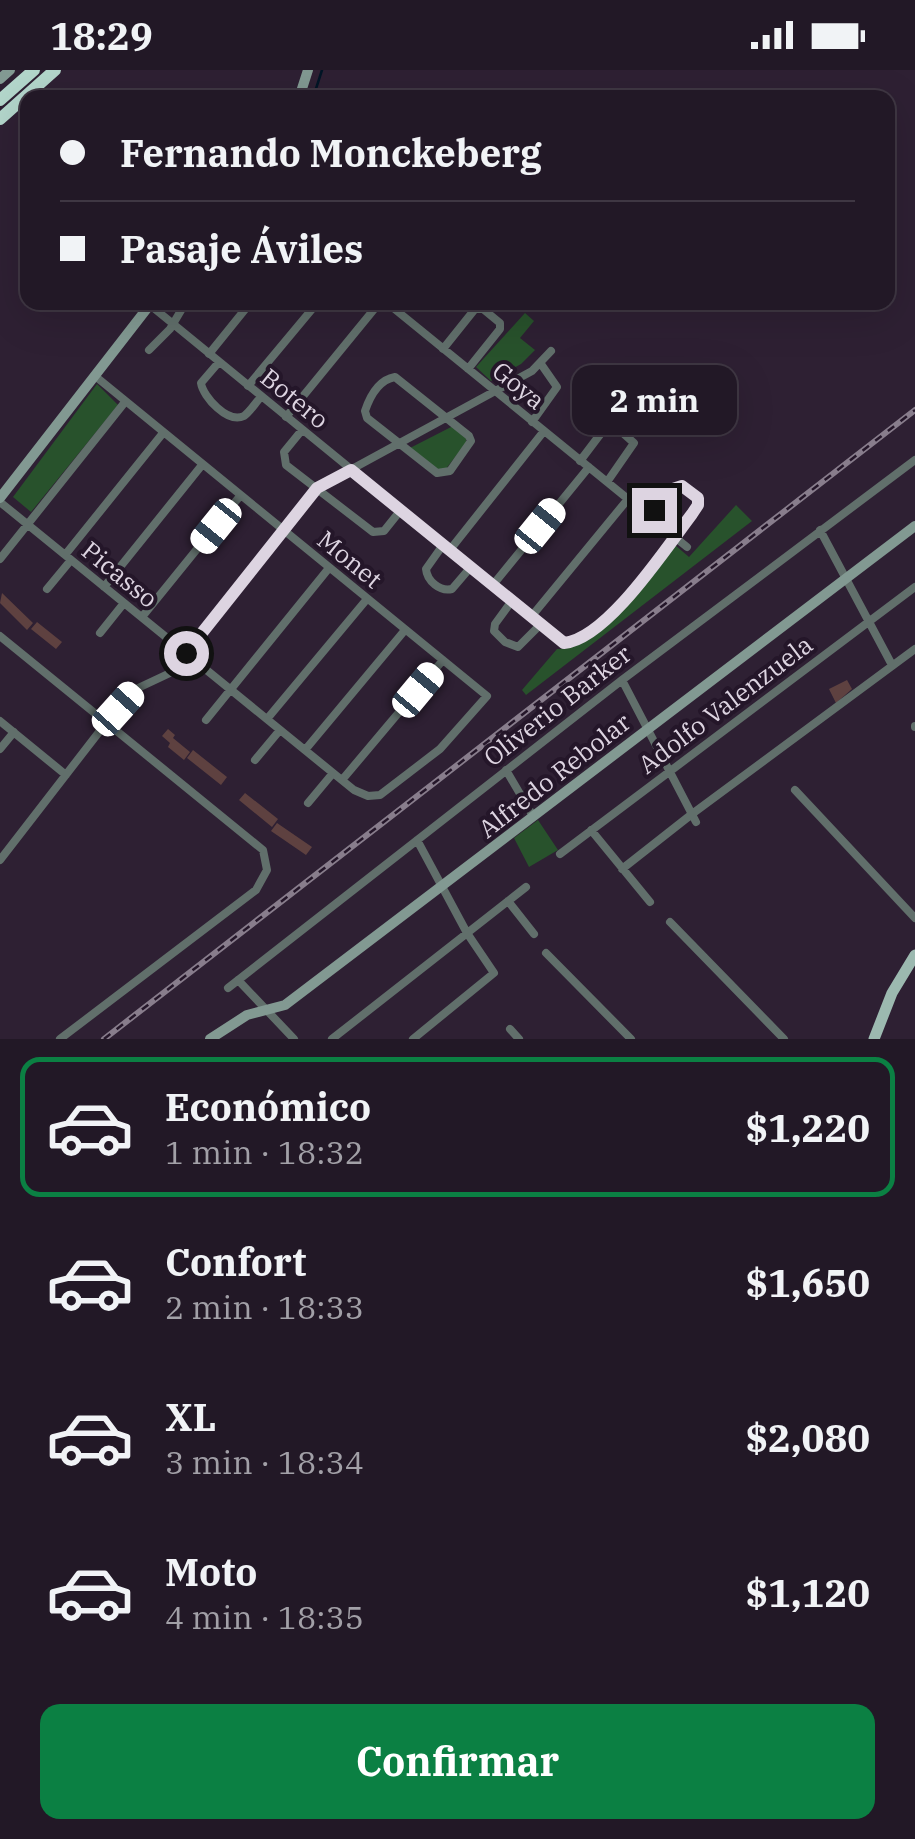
<!DOCTYPE html>
<html lang="es">
<head>
<meta charset="utf-8">
<style>
  body { margin:0; font-family:"IBM Plex Serif",serif; background:#2a212e; color:#f1f3f6; height:100vh; display:flex; flex-direction:column; font-size:38px; white-space:nowrap }
  * { box-sizing:border-box; margin:0 }
  p { font-size:32px; color:#a2a0a7 }
  .icon { flex:none; width:55px; height:55px; fill:none; stroke:currentColor; stroke-width:2; stroke-linecap:round; stroke-linejoin:round }
  .map { position:relative; height:969px; overflow:hidden }
  .sheet { display:flex; flex-direction:column; background:#221826; flex:1 }
  .sheet>* { flex:none }
  .hud { position:absolute; left:20px; top:20px; width:875px; height:220px; border-radius:20px; box-shadow:0 10px 40px #0002,0 0 0 2px #3f3743; display:grid; align-content:center; height:220px; padding:0 40px; background:#221826 }
  .end { position:absolute; width:45px; height:45px; margin:-22px; border:12px solid #ddd4e1; background:#111; box-shadow:0 0 0 5px #111 }
  .from { border-radius:50% }
  .bubble { position:absolute; height:70px; border-radius:20px; background:#221826; box-shadow:0 10px 40px #0002,0 0 0 2px #3f3743; font-size:32px; font-weight:700; line-height:70px; text-align:center }
  .car { position:absolute; width:30px; height:60px; margin:-30px -15px; border-radius:12px; box-shadow:0 0 8px 2px #0007; background:linear-gradient(#fff 24%,#345 0 40%,#fff 0 76%,#345 0 86%,#fff 0) }
  .hud b { display:flex; align-items:center; gap:35px; height:95px; font-size:38px }
  .hud b+b { border-top:2px solid #3f3743 }
  .hud i { width:25px; height:25px; background:#f1f3f6 }
  ul { padding:18px 0 0; list-style:none }
  li { display:flex; align-items:center; gap:30px; height:140px; margin:0 20px 15px; padding:0 20px; border:5px solid transparent; border-radius:20px }
  li div { flex:1 }
  li b { display:block; font-size:38px }
  li em { font-style:normal; font-weight:700 }
  li.current { border-color:#0b8043 }
  li>.icon { width:90px; height:90px; stroke-width:1.5 }
  .button { display:flex; gap:20px; margin-top:auto; padding:20px 40px }
  .button a { flex:1; height:115px; border-radius:20px; background:#0b8043; color:#fff; font-size:40px; font-weight:700; line-height:115px; text-align:center }
  .status { display:flex; justify-content:space-between; align-items:center; height:70px; padding:0 50px; background:#221826; direction:ltr }
  .status svg { height:28px; fill:currentColor }
  .map>svg:first-child { display:block }
  .green { fill:#28522c }
  .lines { fill:none; stroke-linecap:round; stroke-linejoin:round }
  .stream { stroke:#001526; stroke-width:2.5 }
  .building { fill:#5e4140 }
  .street { stroke:#616f6b; stroke-width:8 }
  .secondary { stroke:#829992; stroke-width:10 }
  .primary { stroke:#9cb9b0; stroke-width:11 }
  .highway { stroke:#b3d6cb; stroke-width:12 }
  .rail-casing { stroke:#887d8c; stroke-width:6 }
  .rail { stroke:#241629; stroke-width:2.5; stroke-dasharray:8; stroke-linecap:butt }
  .route { stroke:#ddd4e1; stroke-width:12 }
  .labels { text-anchor:middle; dominant-baseline:central; stroke-width:8; stroke-linejoin:round; paint-order:stroke }
  .street-label { font-size:25px; fill:#ddd4e1; stroke:#241629 }
</style>
</head>
<body>
<div class="status"><b>18:29</b><svg viewBox="0 0 49 12"><path d="M0 12V9h3v3zM5 12V6h3v6zM10 12V3h3v9zM15 12V0h3v12zM26 1h20v11H26zM47 4h2v5h-2z"/></svg></div>
<div class="map">
<svg width="915" height="969" viewBox="0 0 915 969">
  <rect width="100%" height="100%" fill="#2e2033"/>
  <path class="green" d="M 525,243 L 534,251 L 520,268 L 535,280 L 521,294 L 491,311 L 476,297 Z
    M 97,314 L 118,335 L 31,442 L 13,427 Z
    M 453,356 L 466,368 L 466,373 L 445,400 L 437,399 L 410,378 Z
    M 736,435 L 752,451 L 526,625 L 522,620 L 557,579 C 598,581 648,506 671,476 L 675,475 L 689,487 Z
    M 538,750 L 558,780 L 529,797 L 514,768 Z"/>
  <g class="lines">
    <path class="stream" d="M 313,28 L 322,0"/>
  </g>
  <path class="building" d="M 2,523 L 33,553 L 27,560 L 0,533 Z
    M 37,552 L 62,572 L 56,579 L 31,559 Z
    M 847,610 L 852,619 L 836,633 L 829,619 Z
    M 168,659 L 175,665 L 173,668 L 190,682 L 184,690 L 168,677 L 170,673 L 162,666 Z
    M 193,680 L 227,707 L 221,715 L 187,688 Z
    M 245,723 L 278,749 L 272,757 L 239,730 Z
    M 277,753 L 312,777 L 306,785 L 271,761 Z"/>
  <g class="lines">
    <path class="street" d="M 386,232 L 687,477
      M 150,235 L 564,573 C 607,568 666,478 692,444 L 698,435 L 698,429 L 682,416 L 677,417 L 649,446
      M 443,279 L 475,239 L 483,239 L 500,253 L 500,259 L 468,299
      M 149,280 L 170,259 L 186,232
      M 209,284 L 251,232
      M 219,292 L 201,313 C 203,327 228,354 244,346 C 250,342 256,332 261,327
      M 395,307 L 469,366 L 471,371 L 450,401 L 437,403 L 367,348 L 365,341 C 370,326 378,310 395,307 Z
      M 248,316 L 318,232
      M 286,347 L 380,232
      M 532,352 L 557,317 L 541,294
      M 302,360 L 284,382 L 286,395 L 373,462 L 384,461 L 400,441
      M 580,391 L 605,358 L 615,356 L 634,373 L 607,412
      M 0,432 L 354,720 L 368,726 L 380,725 L 440,679 L 487,626 L 95,306
      M 820,460 L 892,595
      M 443,475 L 426,499 C 427,511 440,522 452,519 L 470,498
      M 449,481 L 544,361
      M 65,485 L 163,363
      M 0,489 L 125,332
      M 492,516 L 589,397
      M 104,517 L 202,395
      M 47,519 L 71,490
      M 511,532 L 495,554 L 494,561 L 505,572 L 518,577 L 540,555
      M 142,547 L 240,426
      M 531,547 L 628,429
      M 100,563 L 124,533
      M 0,566 L 263,780 L 267,800 L 256,820 L 60,969
      M 622,610 L 696,752
      M 267,649 L 367,529
      M 206,650 L 329,498
      M 0,651 L 66,705
      M 915,656 L 915,657
      M 0,679 L 14,662
      M 305,680 L 405,560
      M 255,690 L 280,660
      M 506,700 L 533,746
      M 342,710 L 443,590
      M 795,720 L 915,848
      M 308,733 L 333,703
      M 591,760 L 650,832
      M 560,784 L 915,517
      M 0,790 L 106,653 L 136,619 L 170,603 L 317,418 L 532,301 L 551,281
      M 622,799 L 692,744 L 915,579
      M 508,831 L 534,864
      M 670,852 L 784,969
      M 546,883 L 631,969
      M 238,910 L 294,969
      M 228,918 L 622,610 L 915,390
      M 510,959 L 519,969
      M 332,969 L 526,817
      M 413,969 L 494,903 L 467,863 L 417,770"/>
    <path class="secondary" d="M 0,9 L 10,0
      M 299,28 L 308,0
      M 0,428 L 152,232
      M 210,969 L 247,945 L 285,935 L 915,456"/>
    <path class="primary" d="M 874,969 L 892,923 L 915,885"/>
    <path class="highway" d="M 0,30 L 34,0
      M 0,49 L 55,0"/>
    <defs>
      <path id="rail" d="M 104,969 L 915,340"/>
    </defs>
    <use href="#rail" class="rail-casing"/>
    <use href="#rail" class="rail"/>
  </g>
  <g class="lines">
    <path class="route" d="M 186,583 L 317,418 L 351,400 L 564,573 C 607,569 666,478 692,444 L 698,435 L 698,428 L 682,416 L 670,420 L 654,440"/>
  </g>
  <g class="labels">
    <g class="street-label">
      <text transform="translate(519 315) rotate(39)">Goya</text>
      <text transform="translate(295 328) rotate(39)">Botero</text>
      <text transform="translate(350 489) rotate(39)">Monet</text>
      <text transform="translate(120 504) rotate(39)">Picasso</text>
      <text transform="translate(725 634) rotate(-37)">Adolfo Valenzuela</text>
      <text transform="translate(557 635) rotate(-38)">Oliverio Barker</text>
      <text transform="translate(554 705) rotate(-38)">Alfredo Rebolar</text>
    </g>
  </g>
</svg>
<i class="end from" style="left:186px;top:583px"></i>
<i class="end" style="left:654px;top:440px"></i>
<div class="bubble" style="left:572px;top:295px;width:165px">2 min</div>
<i class="car" style="left:216px;top:456px;rotate:219deg"></i>
<i class="car" style="left:540px;top:456px;rotate:39deg"></i>
<i class="car" style="left:418px;top:620px;rotate:40deg"></i>
<i class="car" style="left:118px;top:639px;rotate:42deg"></i>
<div class="hud">
<b><i class="from"></i>Fernando Monckeberg</b>
<b><i></i>Pasaje Áviles</b>
</div>
</div>
<section class="sheet">
<ul>
<li class="current"><svg class="icon" aria-label="car" viewBox="0 0 24 24"><path d="M5 17H2v-5l4-1 3-4h7l3 4 3 1v5h-3M9 17h6M6 11h13"/><circle cx="7" cy="17" r="2"/><circle cx="17" cy="17" r="2"/></svg><div><b>Económico</b><p>1 min · 18:32</p></div><em>$1,220</em></li>
<li><svg class="icon" aria-label="car" viewBox="0 0 24 24"><path d="M5 17H2v-5l4-1 3-4h7l3 4 3 1v5h-3M9 17h6M6 11h13"/><circle cx="7" cy="17" r="2"/><circle cx="17" cy="17" r="2"/></svg><div><b>Confort</b><p>2 min · 18:33</p></div><em>$1,650</em></li>
<li><svg class="icon" aria-label="car" viewBox="0 0 24 24"><path d="M5 17H2v-5l4-1 3-4h7l3 4 3 1v5h-3M9 17h6M6 11h13"/><circle cx="7" cy="17" r="2"/><circle cx="17" cy="17" r="2"/></svg><div><b>XL</b><p>3 min · 18:34</p></div><em>$2,080</em></li>
<li><svg class="icon" aria-label="car" viewBox="0 0 24 24"><path d="M5 17H2v-5l4-1 3-4h7l3 4 3 1v5h-3M9 17h6M6 11h13"/><circle cx="7" cy="17" r="2"/><circle cx="17" cy="17" r="2"/></svg><div><b>Moto</b><p>4 min · 18:35</p></div><em>$1,120</em></li>
</ul>
<div class="button"><a>Confirmar</a></div>
</section>
</body>
</html>
